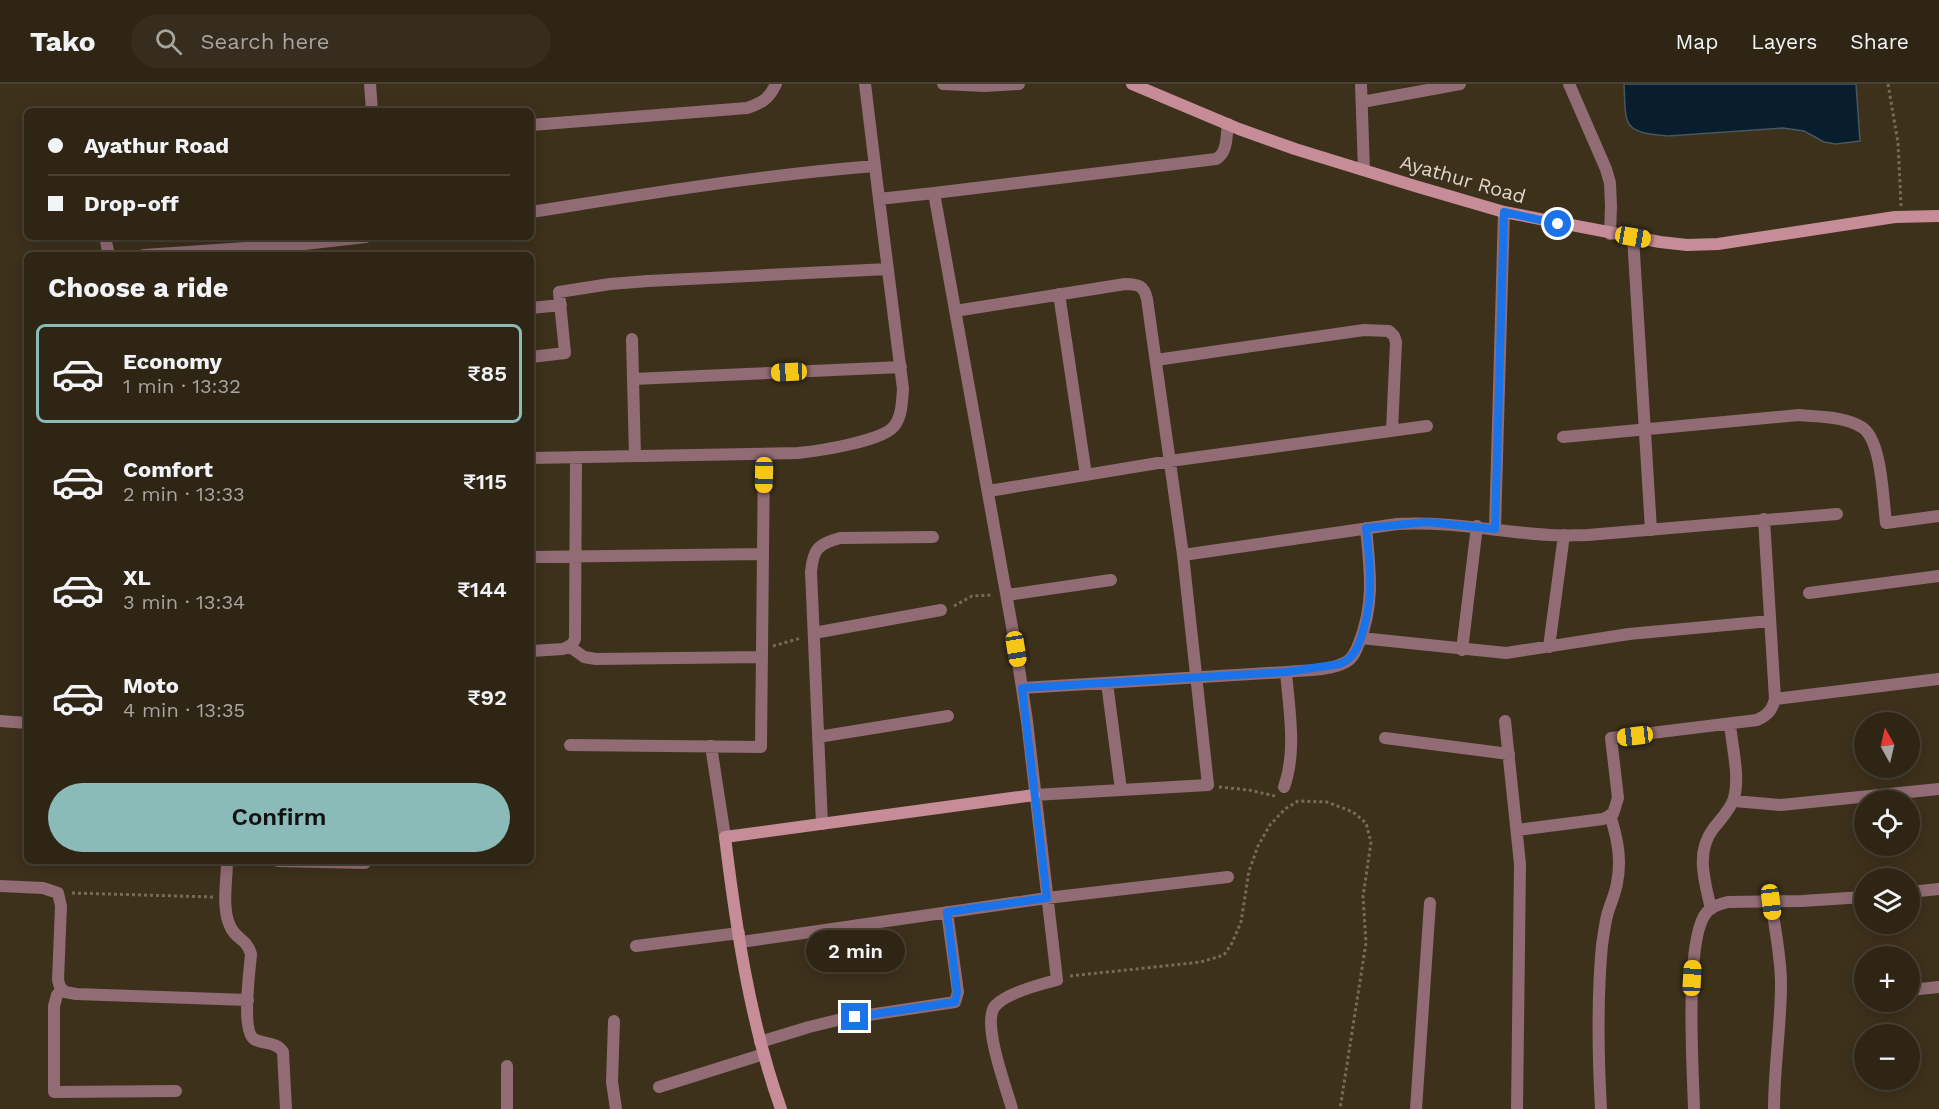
<!DOCTYPE html>
<html lang="en">
<head>
<meta charset="utf-8">
<style>
  body { margin:0; font-family:"Work Sans",sans-serif; background:#362d1e; color:#f1f3f6; height:100vh; display:flex; flex-direction:column; font-size:22px; white-space:nowrap }
  * { box-sizing:border-box; margin:0 }
  p { font-size:20px; color:#a7a5a0 }
  .icon { flex:none; width:33px; height:33px; fill:none; stroke:currentColor; stroke-width:2; stroke-linecap:round; stroke-linejoin:round }
  .map { position:relative; flex:1; overflow:hidden }
  .sheet { position:absolute; left:24px; top:168px; width:510px; height:612px; display:flex; flex-direction:column; background:#2e2515; border-radius:9px; box-shadow:0 3px 15px #0003,0 0 0 2px #494234 }
  .sheet>* { flex:none }
  .hud { position:absolute; left:24px; top:24px; width:510px; height:132px; border-radius:9px; box-shadow:0 3px 15px #0003,0 0 0 2px #494234; display:grid; align-content:center; height:132px; padding:0 24px; background:#2e2515 }
  .needle { width:39px; rotate:352deg }
  .fabs { position:absolute; left:1854px; top:628px; display:grid; gap:12px }
  .fabs a { display:grid; place-items:center; width:66px; height:66px; border-radius:50%; background:#2e2515; box-shadow:0 3px 15px #0003,0 0 0 2px #494234; font-size:30px }
  .end { position:absolute; width:27px; height:27px; margin:-14px; border:8px solid #1a73e8; background:#fff; box-shadow:0 0 0 3px #fff }
  .from { border-radius:50% }
  .bubble { position:absolute; height:42px; border-radius:21px; background:#2e2515; box-shadow:0 3px 15px #0003,0 0 0 2px #494234; font-size:20px; font-weight:600; line-height:42px; text-align:center }
  .car { position:absolute; width:18px; height:36px; margin:-18px -9px; border-radius:8px; box-shadow:0 0 4px 2px #0007; background:linear-gradient(#f5c518 24%,#345 0 40%,#f5c518 0 76%,#345 0 86%,#f5c518 0) }
  .hud b { display:flex; align-items:center; gap:21px; height:57px; font-size:22px }
  .hud b+b { border-top:2px solid #494234 }
  .hud i { width:15px; height:15px; background:#f1f3f6 }
  ul { padding:0; list-style:none }
  li { display:flex; align-items:center; gap:18px; height:99px; margin:0 12px 9px; padding:0 12px; border:3px solid transparent; border-radius:9px }
  li div { flex:1 }
  li b { display:block; font-size:22px }
  li em { font-style:normal; font-weight:600 }
  li.current { border-color:#8bbbb9 }
  li>.icon { width:54px; height:54px; stroke-width:1.5 }
  h2 { padding:0 24px; font-size:27px; line-height:72px }
  .action { display:flex; gap:12px; margin-top:auto; padding:12px 24px }
  .action a { flex:1; height:69px; border-radius:36px; background:#8bbbb9; color:#111; font-size:24px; font-weight:600; line-height:69px; text-align:center }
  header { display:flex; align-items:center; gap:36px; box-sizing:border-box; height:84px; padding:0 30px; background:#2e2515; border-bottom:2px solid #494234 }
  header strong { font-size:28px }
  nav { display:flex; gap:33px; margin-inline-start:auto; font-size:21px }
  .search { width:420px; height:54px; background:#362d1e; display:flex; align-items:center; gap:15px; box-sizing:border-box; padding:0 21px; border-radius:33px; color:#a7a5a0; font-size:22px }
  .map>svg:first-child { display:block }
  .water { fill:#081e2f; stroke:#48565e; stroke-width:1.5 }
  .lines { fill:none; stroke-linecap:round; stroke-linejoin:round }
  .path { stroke:#766b59; stroke-width:3; stroke-dasharray:3 3; stroke-linecap:butt }
  .street { stroke:#916c74; stroke-width:12 }
  .secondary { stroke:#c68c98; stroke-width:12 }
  .route { stroke:#1a73e8; stroke-width:8 }
  .labels { text-anchor:middle; dominant-baseline:central; stroke-width:4.5; stroke-linejoin:round; paint-order:stroke }
  .street-label { font-size:20px; fill:#ded7ca; stroke:#3d311c }
</style>
</head>
<body>
<header>
<strong>Tako</strong>
<div class="search"><svg class="icon" aria-label="search" viewBox="0 0 24 24"><circle cx="10" cy="10" r="6"/><path d="M15 15l6 6"/></svg>Search here</div>
<nav><a>Map</a><a>Layers</a><a>Share</a></nav>
</header>
<div class="map">
<svg width="1939" height="1025" viewBox="0 0 1939 1025">
  <rect width="100%" height="100%" fill="#3d311c"/>
  <path class="water" d="M 1624,0 L 1856,0 L 1860,57 L 1836,60 L 1824,58 L 1804,47 L 1783,44 L 1668,52 C 1622,48 1626,43 1624,0 Z"/>
  <g class="lines">
    <path class="path" d="M 1888,0 L 1898,59 L 1901,122
      M 954,522 L 972,512 L 993,511
      M 773,562 L 801,554
      M 1219,703 L 1249,706 L 1275,712
      M 72,809 L 213,813
      M 1070,892 L 1201,878 L 1224,871 L 1232,859 L 1241,838 L 1249,787 L 1258,762 L 1270,741 L 1285,725 L 1298,717 L 1327,718 L 1353,728 L 1366,739 L 1371,758 L 1363,813 L 1366,859 L 1340,1025"/>
    <path class="street" d="M 370,0 L 372,27
      M 865,0 L 879,115 L 934,109 L 1016,565 L 1027,637 L 1057,896 C 1041,900 1007,909 996,921 C 980,936 1007,1005 1012,1025
      M 943,0 L 985,2 L 1019,0
      M 1361,0 L 1364,86
      M 1569,0 L 1606,85 L 1610,99 L 1611,122 L 1610,150
      M 1362,18 L 1460,0
      M 531,41 L 747,24 C 762,19 769,15 776,0
      M 934,109 L 1216,75 C 1228,68 1226,53 1228,40
      M 531,128 C 646,110 760,91 875,82
      M 105,153 L 109,171
      M 1633,153 L 1651,446
      M 144,171 L 304,160 L 366,153
      M 1059,210 L 1086,391
      M 531,224 L 561,221
      M 955,227 L 1125,200 C 1139,200 1144,202 1147,215 L 1183,471 L 1208,701 L 1034,711
      M 632,255 L 635,372
      M 531,273 L 565,269 L 559,208 L 610,200 L 648,197 L 888,185
      M 1156,276 L 1364,246 L 1389,247 L 1394,252 L 1396,258 L 1392,347
      M 633,295 L 901,283
      M 1563,353 L 1799,331 C 1819,333 1845,332 1863,344 C 1882,358 1883,416 1886,439 L 1939,432
      M 531,374 L 798,369 C 818,367 885,357 895,341 C 902,331 902,317 903,305 L 879,115
      M 989,407 L 1170,377 L 1427,342
      M 1495,445 L 1504,128
      M 1183,471 L 1397,440 C 1452,437 1497,448 1550,451 C 1563,452 1575,451 1588,451 L 1837,430
      M 531,473 L 763,470
      M 1809,509 L 1939,492
      M 1007,511 L 1111,496
      M 814,549 L 941,526
      M 1361,554 L 1506,569 L 1629,550 L 1770,537
      M 569,562 L 584,573 L 596,575 L 762,573
      M 1549,563 L 1564,451
      M 1462,566 L 1477,442
      M 531,567 L 563,565 L 572,561 L 575,555 L 576,373
      M 1107,599 L 1121,706
      M 1022,604 L 1286,588 C 1304,586 1330,587 1346,578 C 1353,574 1356,567 1359,559 C 1375,519 1370,486 1366,444
      M 1775,615 L 1939,595
      M 0,637 L 27,639
      M 1505,637 L 1520,780 L 1517,1025
      M 818,653 L 948,632
      M 1385,654 L 1509,670
      M 570,661 L 761,663 L 764,371
      M 711,662 L 725,753
      M 1284,703 C 1297,667 1289,626 1286,588
      M 1734,717 L 1781,721 L 1939,705
      M 822,740 L 811,488 C 813,465 818,460 840,454 L 933,453
      M 1517,746 L 1603,735 L 1613,730 L 1618,714 L 1611,654 L 1757,636 C 1768,631 1772,626 1775,615 L 1764,435
      M 227,777 C 227,797 221,826 231,844 C 237,856 246,854 251,870 C 250,885 241,946 254,955 C 264,961 276,957 283,968 L 286,1025
      M 278,777 L 365,779
      M 0,802 L 43,804 L 58,809 L 61,822 L 58,896 L 60,903 L 65,908 L 76,910 L 248,916
      M 1910,808 L 1939,805
      M 1771,818 C 1775,845 1781,873 1781,900 C 1781,942 1774,983 1774,1025
      M 1711,825 C 1705,798 1695,769 1713,745 C 1720,736 1731,725 1734,714 C 1740,692 1732,663 1730,640
      M 741,858 L 1047,814 L 1228,793
      M 636,862 L 739,849
      M 62,905 L 57,911 L 54,922 L 54,1008 L 176,1007
      M 1910,906 L 1939,903
      M 614,937 L 612,998 L 616,1025
      M 760,958 L 809,943 L 842,935 L 955,918 L 958,908 L 947,828
      M 659,1003 L 764,970
      M 507,1025 L 507,982
      M 1416,1025 L 1430,819
      M 1601,1025 C 1598,971 1597,915 1602,861 C 1604,849 1605,836 1609,825 C 1612,816 1616,807 1617,799 C 1622,775 1617,753 1610,731
      M 1694,1025 C 1693,987 1684,853 1707,828 C 1712,822 1721,820 1728,818 L 1802,817 L 1864,813"/>
    <path class="secondary" d="M 1132,0 L 1239,45 L 1295,65 L 1415,102 L 1504,128 L 1660,158 L 1687,161 L 1718,160 L 1895,133 L 1939,132
      M 781,1025 C 750,938 736,844 725,753 L 1034,711"/>
  </g>
  <g class="lines">
    <path class="route" d="M 855,933 L 955,918 L 957,908 L 947,828 L 1047,814 L 1022,604 L 1286,588 L 1340,580 C 1354,574 1359,562 1363,547 C 1374,512 1370,480 1366,444 L 1427,438 L 1495,445 L 1504,128 L 1558,140"/>
  </g>
  <g class="labels">
    <g class="street-label">
      <text transform="translate(1463 95) rotate(16)">Ayathur Road</text>
    </g>
  </g>
</svg>
<div class="fabs">
<a><svg class="needle" viewBox="-14 -14 28 28"><path d="M0-13l5 13h-10z" fill="#e53935"/><path d="M0 13l5-13h-10z" fill="#a7a5a0"/></svg></a>
<a><svg class="icon" aria-label="locate" viewBox="0 0 24 24"><circle cx="12" cy="12" r="6"/><path d="M12 2v4M12 18v4M2 12h4M18 12h4"/></svg></a>
<a><svg class="icon" aria-label="layers" viewBox="0 0 24 24"><path d="M12 4l9 5-9 5-9-5zM3 14l9 5 9-5"/></svg></a>
<a>+</a>
<a>−</a>
</div>
<i class="end from" style="left:1558px;top:140px"></i>
<i class="end" style="left:855px;top:933px"></i>
<div class="bubble" style="left:806px;top:846px;width:99px">2 min</div>
<i class="car" style="left:1633px;top:153px;rotate:100deg"></i>
<i class="car" style="left:789px;top:288px;rotate:267deg"></i>
<i class="car" style="left:764px;top:391px;rotate:181deg"></i>
<i class="car" style="left:1016px;top:565px;rotate:171deg"></i>
<i class="car" style="left:1635px;top:652px;rotate:263deg"></i>
<i class="car" style="left:1771px;top:818px;rotate:173deg"></i>
<i class="car" style="left:1692px;top:894px;rotate:3deg"></i>
<div class="hud">
<b><i class="from"></i>Ayathur Road</b>
<b><i></i>Drop-off</b>
</div>
<section class="sheet">
<h2>Choose a ride</h2>
<ul>
<li class="current"><svg class="icon" aria-label="car" viewBox="0 0 24 24"><path d="M5 17H2v-5l4-1 3-4h7l3 4 3 1v5h-3M9 17h6M6 11h13"/><circle cx="7" cy="17" r="2"/><circle cx="17" cy="17" r="2"/></svg><div><b>Economy</b><p>1 min · 13:32</p></div><em>₹85</em></li>
<li><svg class="icon" aria-label="car" viewBox="0 0 24 24"><path d="M5 17H2v-5l4-1 3-4h7l3 4 3 1v5h-3M9 17h6M6 11h13"/><circle cx="7" cy="17" r="2"/><circle cx="17" cy="17" r="2"/></svg><div><b>Comfort</b><p>2 min · 13:33</p></div><em>₹115</em></li>
<li><svg class="icon" aria-label="car" viewBox="0 0 24 24"><path d="M5 17H2v-5l4-1 3-4h7l3 4 3 1v5h-3M9 17h6M6 11h13"/><circle cx="7" cy="17" r="2"/><circle cx="17" cy="17" r="2"/></svg><div><b>XL</b><p>3 min · 13:34</p></div><em>₹144</em></li>
<li><svg class="icon" aria-label="car" viewBox="0 0 24 24"><path d="M5 17H2v-5l4-1 3-4h7l3 4 3 1v5h-3M9 17h6M6 11h13"/><circle cx="7" cy="17" r="2"/><circle cx="17" cy="17" r="2"/></svg><div><b>Moto</b><p>4 min · 13:35</p></div><em>₹92</em></li>
</ul>
<div class="action"><a>Confirm</a></div>
</section>
</div>
</body>
</html>
